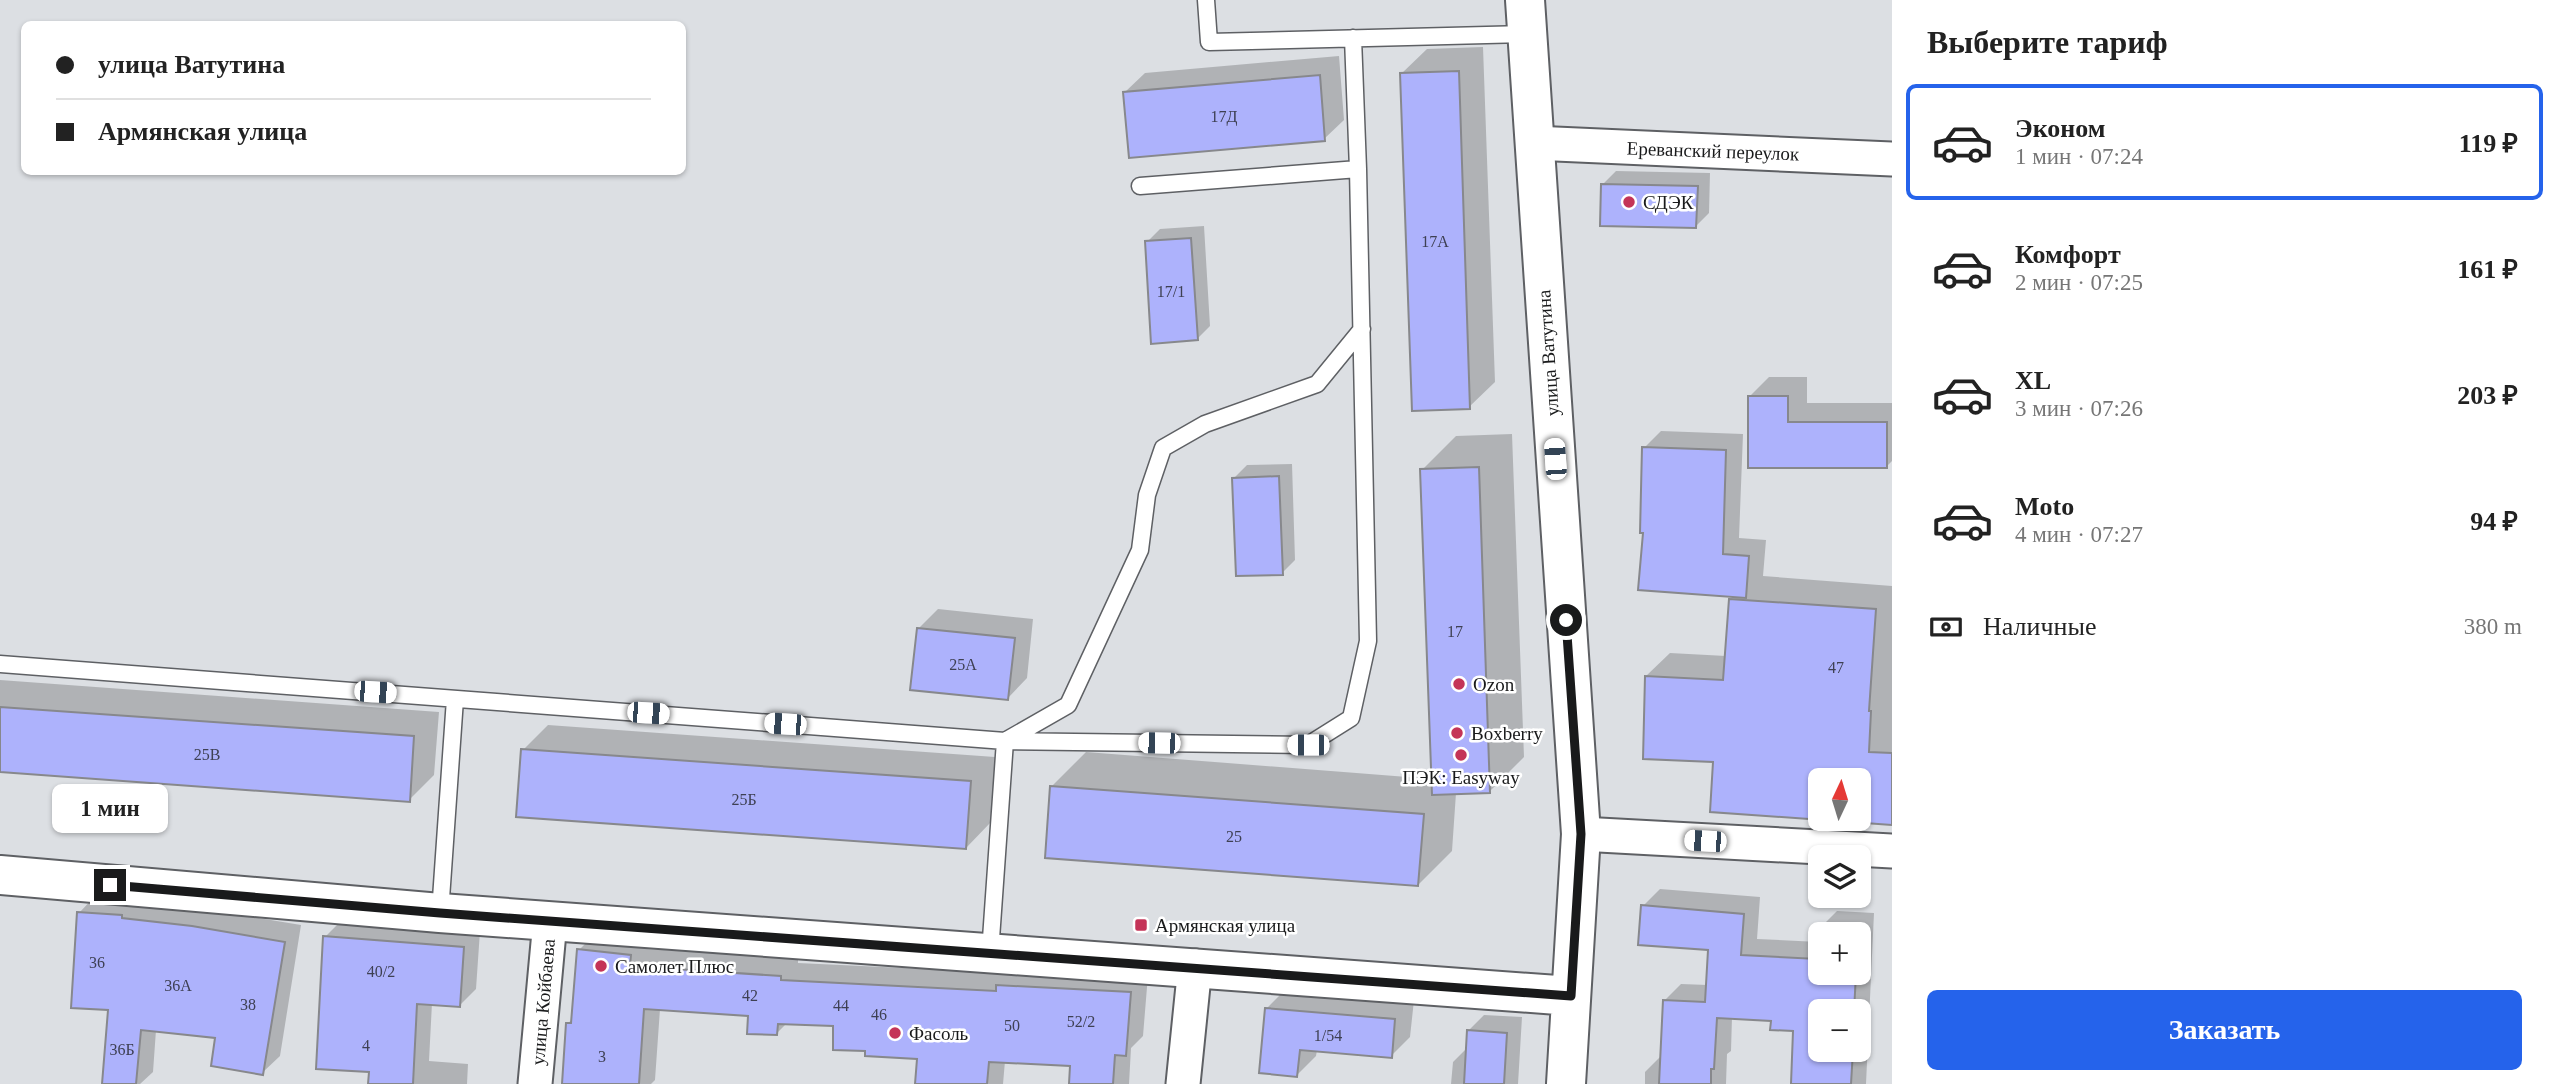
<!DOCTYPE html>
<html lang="ru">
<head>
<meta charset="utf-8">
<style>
  body { margin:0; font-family:Georgia,serif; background:#f2f2f2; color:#222; height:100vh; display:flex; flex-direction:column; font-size:26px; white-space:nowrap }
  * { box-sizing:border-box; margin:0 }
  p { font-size:23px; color:#767676 }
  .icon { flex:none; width:38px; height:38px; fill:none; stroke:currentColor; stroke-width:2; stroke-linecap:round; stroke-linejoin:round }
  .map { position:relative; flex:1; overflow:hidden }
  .drawer { display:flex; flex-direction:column; background:#fff; width:665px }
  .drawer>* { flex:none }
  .guide { position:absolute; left:21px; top:21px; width:665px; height:154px; border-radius:10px; box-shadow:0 2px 5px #0004; display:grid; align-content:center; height:154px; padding:0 35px; background:#fff }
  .needle { width:46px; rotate:4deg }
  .buttons { position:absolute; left:1808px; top:768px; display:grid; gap:14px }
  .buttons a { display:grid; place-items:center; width:63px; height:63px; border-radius:10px; background:#fff; box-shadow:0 2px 5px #0004; font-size:35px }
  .end { position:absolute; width:32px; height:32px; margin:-16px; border:9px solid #191a1b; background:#fff; box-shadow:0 0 0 4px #fff }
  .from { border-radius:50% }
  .bubble { position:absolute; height:49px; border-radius:10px; background:#fff; box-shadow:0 2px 5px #0004; font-size:23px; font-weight:700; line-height:49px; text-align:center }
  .car { position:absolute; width:21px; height:42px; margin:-21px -10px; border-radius:9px; box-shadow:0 0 5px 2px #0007; background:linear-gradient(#fff 24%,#345 0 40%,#fff 0 76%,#345 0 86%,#fff 0) }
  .guide b { display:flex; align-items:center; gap:24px; height:66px; font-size:26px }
  .guide b+b { border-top:2px solid #e0e0e0 }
  .guide i { width:18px; height:18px; background:#222 }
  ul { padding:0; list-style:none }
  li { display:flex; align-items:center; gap:21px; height:116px; margin:0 14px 10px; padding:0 21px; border:4px solid transparent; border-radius:10px }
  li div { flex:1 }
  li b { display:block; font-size:26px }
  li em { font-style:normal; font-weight:700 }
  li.on { border-color:#2563eb }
  li>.icon { width:63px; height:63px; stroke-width:1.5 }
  h2 { padding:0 35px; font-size:32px; line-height:84px }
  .pay { display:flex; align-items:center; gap:18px; height:77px; padding:0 35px; font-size:26px }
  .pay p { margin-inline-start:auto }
  .action { display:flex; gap:14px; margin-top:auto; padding:14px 35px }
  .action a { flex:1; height:80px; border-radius:10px; background:#2563eb; color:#fff; font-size:28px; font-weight:700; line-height:80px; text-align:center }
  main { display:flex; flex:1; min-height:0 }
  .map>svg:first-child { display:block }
  .shadow { fill:#0003; fill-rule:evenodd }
  .building { fill:#adb2fc; stroke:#87888c; stroke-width:2; fill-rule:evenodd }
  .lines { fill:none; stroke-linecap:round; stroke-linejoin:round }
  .service-casing { stroke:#5e6064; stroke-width:19 }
  .minor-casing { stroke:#5e6064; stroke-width:37 }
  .secondary-casing { stroke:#5e6064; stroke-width:42 }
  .service { stroke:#fff; stroke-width:16 }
  .minor { stroke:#fff; stroke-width:33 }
  .secondary { stroke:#fff; stroke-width:38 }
  .route { stroke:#191a1b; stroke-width:9 }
  .poi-dot { fill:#c43458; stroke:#fff; stroke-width:2.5 }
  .labels { text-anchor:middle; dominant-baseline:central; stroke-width:5; stroke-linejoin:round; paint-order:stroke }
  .number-label { font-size:16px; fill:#3e4053 }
  .street-label { font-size:19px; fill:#191a1b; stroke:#fff }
  .poi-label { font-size:19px; fill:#191a1b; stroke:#fff; text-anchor:start }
</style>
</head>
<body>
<main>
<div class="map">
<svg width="1892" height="1084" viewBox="0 0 1892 1084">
  <rect width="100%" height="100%" fill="#dcdfe3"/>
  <path class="shadow" d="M 1483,47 L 1495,382 L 1469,407 L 1401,74 L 1427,49 Z
    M 1339,56 L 1344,120 L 1324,139 L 1125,92 L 1145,73 Z
    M 1616,171 L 1710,173 L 1709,213 L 1695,227 L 1603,184 Z
    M 1204,226 L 1210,326 L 1197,339 L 1147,242 L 1160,229 Z
    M 1769,377 L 1807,377 L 1807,403 L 1892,403 L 1892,461 L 1887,466 L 1750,467 L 1749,397 Z
    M 1661,431 L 1743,434 L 1739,538 L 1766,540 L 1763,576 L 1892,586 L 1892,823 L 1836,819 L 1858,819 L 1858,780 L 1820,780 L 1820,818 L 1715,761 L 1646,676 L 1670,653 L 1726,656 L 1730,599 L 1735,595 L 1644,532 L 1644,448 Z
    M 1512,434 L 1524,757 L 1490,791 L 1456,793 L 1452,851 L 1418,885 L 1052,786 L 1086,752 L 1433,779 L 1422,470 L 1456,436 Z
    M 1292,464 L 1295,560 L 1282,573 L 1234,478 L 1247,465 Z
    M 938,609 L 1033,619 L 1027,678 L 1008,698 L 918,629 Z
    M 0,680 L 439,712 L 434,775 L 409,800 L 0,771 Z
    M 548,725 L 995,757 L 991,822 L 966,848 L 523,750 Z
    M 1660,889 L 1760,897 L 1757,939 L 1819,942 L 1820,928 L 1837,911 L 1874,913 L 1866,1084 L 1792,1084 L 1795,1029 L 1772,1020 L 1732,1017 L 1731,1051 L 1727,1054 L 1726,1084 L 1645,1084 L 1645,1072 L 1662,1055 L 1665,1000 L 1681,984 L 1708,985 L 1709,949 L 1643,906 ZM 1820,934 L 1858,934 L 1858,973 L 1820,973 ZM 1820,1012 L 1858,1012 L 1858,1050 L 1820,1050 Z
    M 96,895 L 210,910 L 301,925 L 280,1056 L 262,1073 L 217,1037 L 156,1030 L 153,1072 L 140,1084 L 104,1084 L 110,1009 L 79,913 Z
    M 342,920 L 480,931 L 476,989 L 459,1006 L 432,1003 L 429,1061 L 468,1064 L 467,1084 L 370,1084 L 371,1070 L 325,937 Z
    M 597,932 L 648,937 L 647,949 L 798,958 L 798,963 L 1010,973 L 1148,975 L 1143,1036 L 1131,1048 L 1129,1084 L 1071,1084 L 1072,1064 L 1005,1061 L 1003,1084 L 917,1084 L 919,1058 L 867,1049 L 835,1025 L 787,1023 L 777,1033 L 750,1015 L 660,1009 L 655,1080 L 651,1084 L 563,1084 L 568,1023 L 573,1019 L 579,950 Z
    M 1286,989 L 1414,1000 L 1410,1037 L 1391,1056 L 1317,1050 L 1316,1056 L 1297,1075 L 1266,1009 Z
    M 1484,1015 L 1522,1017 L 1518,1084 L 1451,1084 L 1453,1062 L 1468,1047 L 1469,1030 Z"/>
  <path class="building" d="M 1459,71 L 1470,409 L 1412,411 L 1400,73 Z
    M 1320,75 L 1325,141 L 1129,158 L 1123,92 Z
    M 1601,184 L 1698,186 L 1696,228 L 1600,226 Z
    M 1191,238 L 1198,340 L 1151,344 L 1145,241 Z
    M 1748,396 L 1788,396 L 1788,422 L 1887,422 L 1887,468 L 1748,468 Z
    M 1642,447 L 1726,450 L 1723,554 L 1749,556 L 1746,598 L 1638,590 L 1643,533 L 1640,533 Z
    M 1479,467 L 1490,793 L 1432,795 L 1420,469 Z
    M 1279,476 L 1283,575 L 1236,576 L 1232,478 Z
    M 1729,599 L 1876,609 L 1869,711 L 1871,711 L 1869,752 L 1892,753 L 1892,825 L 1710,812 L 1713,762 L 1643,759 L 1645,676 L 1723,680 ZM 1820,780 L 1858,780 L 1858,819 L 1820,819 Z
    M 917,628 L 1015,638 L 1008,700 L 910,690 Z
    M 0,707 L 414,736 L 410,802 L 0,772 Z
    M 521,749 L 971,781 L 966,849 L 516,817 Z
    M 1050,786 L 1424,814 L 1418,886 L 1045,858 Z
    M 1641,905 L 1744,914 L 1741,955 L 1817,959 L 1818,927 L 1858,929 L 1857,934 L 1820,934 L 1820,973 L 1856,973 L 1854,1012 L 1820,1012 L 1820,1050 L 1853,1050 L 1851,1084 L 1791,1084 L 1793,1031 L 1770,1030 L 1771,1021 L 1717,1018 L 1714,1069 L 1711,1069 L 1711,1084 L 1659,1084 L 1663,1000 L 1705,1002 L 1708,950 L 1638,945 Z
    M 77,912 L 122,915 L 122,918 L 192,926 L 285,942 L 263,1075 L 211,1066 L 215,1038 L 141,1030 L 136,1084 L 102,1084 L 108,1010 L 71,1008 Z
    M 323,936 L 464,947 L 460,1007 L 417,1004 L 413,1084 L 368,1084 L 369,1072 L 316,1069 Z
    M 577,949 L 631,955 L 630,966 L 781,976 L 781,980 L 996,991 L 996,985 L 1131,992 L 1126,1056 L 1115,1055 L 1113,1084 L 1069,1084 L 1070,1066 L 989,1062 L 987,1084 L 915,1084 L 917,1059 L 865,1056 L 865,1051 L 833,1050 L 833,1026 L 778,1024 L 777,1035 L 747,1034 L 748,1016 L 644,1009 L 639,1084 L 562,1084 L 566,1023 L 571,1023 Z
    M 1265,1008 L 1395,1019 L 1392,1058 L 1300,1050 L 1297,1077 L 1259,1073 Z
    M 1467,1030 L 1507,1033 L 1504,1084 L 1464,1084 Z"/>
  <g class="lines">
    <defs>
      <path id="service" d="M 1206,0 L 1209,42 L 1526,34
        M 1140,186 L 1358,169
        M 0,664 L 1005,741 L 1068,705 L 1140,550 L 1147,495 L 1163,448 L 1205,424 L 1317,384 L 1362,329
        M 440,913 L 455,699
        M 990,953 L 1005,741 L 1308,745 L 1351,718 L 1368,641 L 1358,169 L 1353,38"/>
      <path id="minor" d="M 1533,143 L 1892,159
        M 1581,834 L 1892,851
        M 535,1084 L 550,921
        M 1183,1084 L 1195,966"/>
      <path id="secondary" d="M 1525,0 L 1581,834 L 1566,1084
        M 0,875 L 440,913 L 1571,996"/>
    </defs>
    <use href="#service" class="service-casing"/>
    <use href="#minor" class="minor-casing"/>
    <use href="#secondary" class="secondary-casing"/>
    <use href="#service" class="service"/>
    <use href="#minor" class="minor"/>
    <use href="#secondary" class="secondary"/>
  </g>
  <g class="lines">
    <path class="route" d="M 110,885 L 440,913 L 1571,996 L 1581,834 L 1566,620"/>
  </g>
  <g class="poi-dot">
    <circle cx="1629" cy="202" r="7"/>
    <circle cx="1459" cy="684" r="7"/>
    <circle cx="1457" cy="733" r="7"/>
    <circle cx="1461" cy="755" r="7"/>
    <rect x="1134" y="918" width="14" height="14" rx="3.5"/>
    <circle cx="601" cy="966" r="7"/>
    <circle cx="895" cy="1033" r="7"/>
  </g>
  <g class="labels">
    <g class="number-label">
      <text x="1224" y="116">17Д</text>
      <text x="1435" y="241">17А</text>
      <text x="1171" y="291">17/1</text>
      <text x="1455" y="631">17</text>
      <text x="963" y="664">25А</text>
      <text x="1836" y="667">47</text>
      <text x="207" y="754">25В</text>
      <text x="744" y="799">25Б</text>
      <text x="1234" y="836">25</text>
      <text x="97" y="962">36</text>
      <text x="381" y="971">40/2</text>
      <text x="178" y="985">36А</text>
      <text x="750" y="995">42</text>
      <text x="248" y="1004">38</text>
      <text x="841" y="1005">44</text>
      <text x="879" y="1014">46</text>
      <text x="1081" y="1021">52/2</text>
      <text x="1012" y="1025">50</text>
      <text x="1328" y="1035">1/54</text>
      <text x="366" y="1045">4</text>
      <text x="122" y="1049">36Б</text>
      <text x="602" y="1056">3</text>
    </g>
    <g class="street-label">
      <text transform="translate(1713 151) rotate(2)">Ереванский переулок</text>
      <text transform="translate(1548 353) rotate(-94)">улица Ватутина</text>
      <text transform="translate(543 1002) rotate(-85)">улица Койбаева</text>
    </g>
    <g class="poi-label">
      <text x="1643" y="202">СДЭК</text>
      <text x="1473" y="684">Ozon</text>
      <text x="1471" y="733">Boxberry</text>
      <text x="1461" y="777" text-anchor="middle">ПЭК: Easyway</text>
      <text x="1155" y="925">Армянская улица</text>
      <text x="615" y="966">Самолет Плюс</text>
      <text x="909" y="1033">Фасоль</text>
    </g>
  </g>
</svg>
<div class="buttons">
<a><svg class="needle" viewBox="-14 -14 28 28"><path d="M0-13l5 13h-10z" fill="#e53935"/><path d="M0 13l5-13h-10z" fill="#767676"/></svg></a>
<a><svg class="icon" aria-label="layers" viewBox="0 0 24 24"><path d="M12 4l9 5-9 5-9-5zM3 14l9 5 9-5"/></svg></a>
<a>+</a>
<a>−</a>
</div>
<i class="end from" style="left:1566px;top:620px"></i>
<i class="end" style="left:110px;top:885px"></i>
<div class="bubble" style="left:52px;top:784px;width:116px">1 мин</div>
<i class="car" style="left:1555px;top:459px;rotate:356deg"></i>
<i class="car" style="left:375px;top:692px;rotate:94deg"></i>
<i class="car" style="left:648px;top:713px;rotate:94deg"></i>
<i class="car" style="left:785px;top:724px;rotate:274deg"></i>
<i class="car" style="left:1159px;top:743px;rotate:271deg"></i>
<i class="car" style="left:1308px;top:745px;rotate:270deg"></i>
<i class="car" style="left:1705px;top:841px;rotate:273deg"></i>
<div class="guide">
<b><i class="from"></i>улица Ватутина</b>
<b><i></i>Армянская улица</b>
</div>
</div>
<section class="drawer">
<h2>Выберите тариф</h2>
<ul>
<li class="on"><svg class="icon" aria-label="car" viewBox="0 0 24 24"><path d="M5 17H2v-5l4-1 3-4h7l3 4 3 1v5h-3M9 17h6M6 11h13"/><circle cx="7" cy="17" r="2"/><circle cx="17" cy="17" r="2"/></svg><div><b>Эконом</b><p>1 мин · 07:24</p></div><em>119 ₽</em></li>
<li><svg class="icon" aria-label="car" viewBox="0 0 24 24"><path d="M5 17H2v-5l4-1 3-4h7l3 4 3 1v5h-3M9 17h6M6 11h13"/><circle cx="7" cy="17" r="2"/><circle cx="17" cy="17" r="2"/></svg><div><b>Комфорт</b><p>2 мин · 07:25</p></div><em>161 ₽</em></li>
<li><svg class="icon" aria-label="car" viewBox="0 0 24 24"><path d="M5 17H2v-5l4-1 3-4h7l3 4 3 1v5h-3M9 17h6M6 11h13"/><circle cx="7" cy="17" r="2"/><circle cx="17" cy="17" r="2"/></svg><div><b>XL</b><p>3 мин · 07:26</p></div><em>203 ₽</em></li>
<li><svg class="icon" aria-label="car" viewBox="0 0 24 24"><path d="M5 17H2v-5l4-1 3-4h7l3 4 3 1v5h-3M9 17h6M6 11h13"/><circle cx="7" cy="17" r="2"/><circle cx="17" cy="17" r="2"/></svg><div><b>Moto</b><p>4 мин · 07:27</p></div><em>94 ₽</em></li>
</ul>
<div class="pay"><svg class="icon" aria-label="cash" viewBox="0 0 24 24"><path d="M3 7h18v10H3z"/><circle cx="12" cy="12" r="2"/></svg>Наличные<p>380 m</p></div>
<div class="action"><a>Заказать</a></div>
</section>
</main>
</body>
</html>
